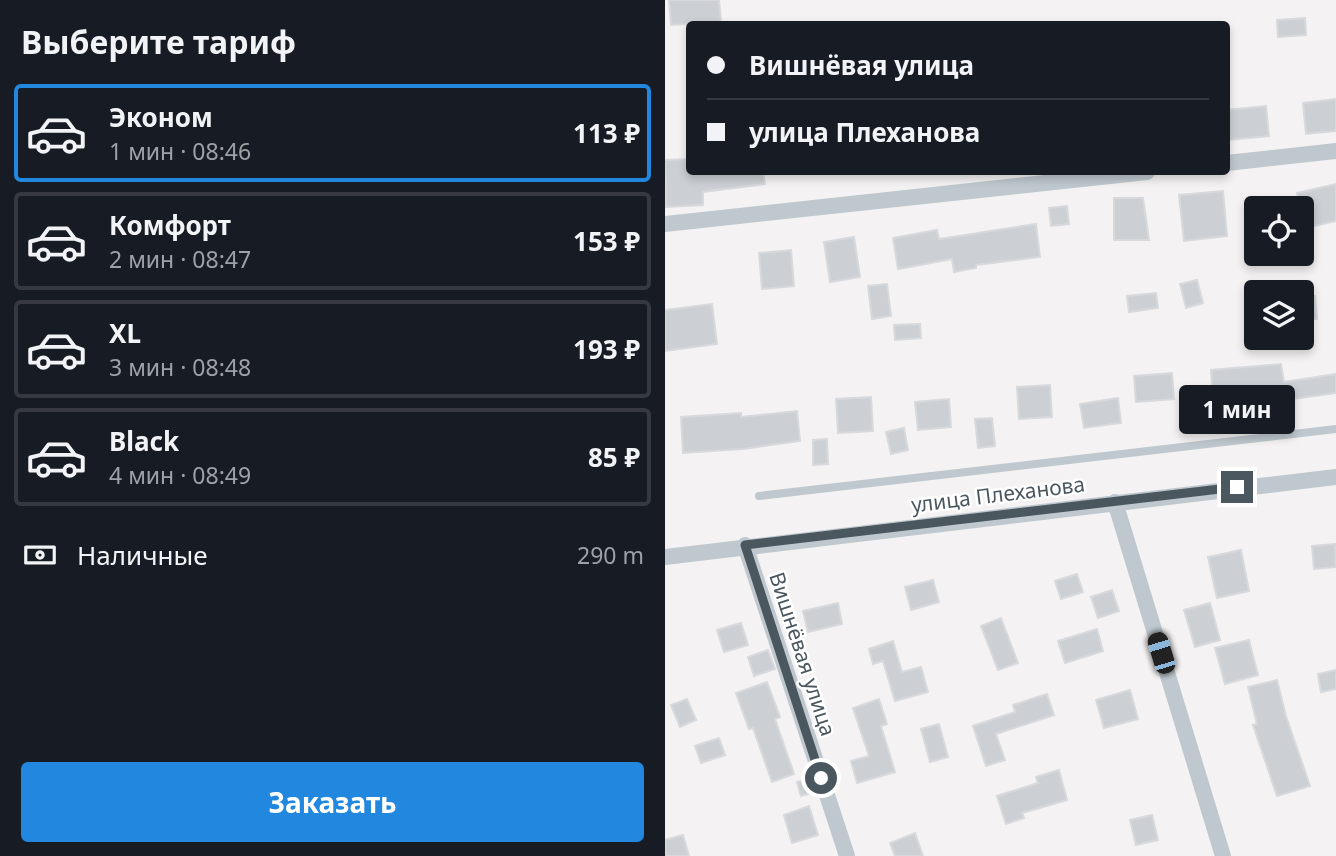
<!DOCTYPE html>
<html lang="ru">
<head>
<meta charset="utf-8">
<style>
  body { margin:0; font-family:"Noto Sans",sans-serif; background:#20242c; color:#f1f3f6; height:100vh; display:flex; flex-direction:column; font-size:26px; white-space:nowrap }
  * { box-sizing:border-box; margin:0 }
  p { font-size:23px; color:#9ea1a6 }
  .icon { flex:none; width:38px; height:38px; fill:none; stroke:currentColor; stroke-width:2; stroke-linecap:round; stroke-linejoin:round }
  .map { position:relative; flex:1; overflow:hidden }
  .side { display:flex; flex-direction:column; background:#171b24; width:665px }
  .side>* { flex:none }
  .guide { position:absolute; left:21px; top:21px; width:544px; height:154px; border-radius:7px; box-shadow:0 4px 10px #0003; display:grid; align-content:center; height:154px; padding:0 21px; background:#171b24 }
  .fabs { position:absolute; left:579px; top:196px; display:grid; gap:14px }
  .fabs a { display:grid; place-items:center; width:70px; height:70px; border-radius:7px; background:#171b24; box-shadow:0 4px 10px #0003; font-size:35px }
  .end { position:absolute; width:32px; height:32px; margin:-16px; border:9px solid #4a575f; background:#fff; box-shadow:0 0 0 4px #fff }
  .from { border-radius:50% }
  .bubble { position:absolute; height:49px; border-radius:7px; background:#171b24; box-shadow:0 4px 10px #0003; font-size:23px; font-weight:700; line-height:49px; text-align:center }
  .car { position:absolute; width:21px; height:42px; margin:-21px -10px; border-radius:9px; box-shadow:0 0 5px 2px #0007; background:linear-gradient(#222 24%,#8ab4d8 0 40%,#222 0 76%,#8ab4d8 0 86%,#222 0) }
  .guide b { display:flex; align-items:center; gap:24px; height:66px; font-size:26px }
  .guide b+b { border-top:2px solid #363941 }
  .guide i { width:18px; height:18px; background:#f1f3f6 }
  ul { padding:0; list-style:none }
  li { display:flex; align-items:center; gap:21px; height:98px; margin:0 14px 10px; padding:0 7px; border:4px solid #363941; border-radius:7px }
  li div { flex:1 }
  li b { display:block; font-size:26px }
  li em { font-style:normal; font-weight:700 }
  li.active { border-color:#2287de }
  li>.icon { width:63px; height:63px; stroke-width:1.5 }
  h2 { padding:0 21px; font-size:32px; line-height:84px }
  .pay { display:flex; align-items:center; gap:18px; height:77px; padding:0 21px; font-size:26px }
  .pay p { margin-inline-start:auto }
  .button { display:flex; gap:14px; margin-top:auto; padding:14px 21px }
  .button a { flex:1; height:80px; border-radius:7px; background:#2287de; color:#fff; font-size:28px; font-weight:700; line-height:80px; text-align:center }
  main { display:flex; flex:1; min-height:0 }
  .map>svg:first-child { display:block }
  .building { fill:#ccd0d4; stroke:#d7d9dd; stroke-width:2 }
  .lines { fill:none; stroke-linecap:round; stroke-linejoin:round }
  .service { stroke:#bec8ce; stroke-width:8 }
  .minor { stroke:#bec8ce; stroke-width:16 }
  .route { stroke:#4a575f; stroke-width:9 }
  .labels { text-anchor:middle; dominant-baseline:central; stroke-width:5; stroke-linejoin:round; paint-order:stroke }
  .street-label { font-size:21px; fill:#4a575f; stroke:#fff }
</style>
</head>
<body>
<main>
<section class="side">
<h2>Выберите тариф</h2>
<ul>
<li class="active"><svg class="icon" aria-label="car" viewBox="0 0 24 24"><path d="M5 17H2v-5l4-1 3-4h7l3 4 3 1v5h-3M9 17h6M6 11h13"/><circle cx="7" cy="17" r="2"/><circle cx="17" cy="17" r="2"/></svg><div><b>Эконом</b><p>1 мин · 08:46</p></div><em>113 ₽</em></li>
<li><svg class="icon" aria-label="car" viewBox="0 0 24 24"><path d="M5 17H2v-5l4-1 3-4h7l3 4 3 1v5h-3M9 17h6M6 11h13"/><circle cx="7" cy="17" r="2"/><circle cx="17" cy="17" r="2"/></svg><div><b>Комфорт</b><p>2 мин · 08:47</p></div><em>153 ₽</em></li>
<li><svg class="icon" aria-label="car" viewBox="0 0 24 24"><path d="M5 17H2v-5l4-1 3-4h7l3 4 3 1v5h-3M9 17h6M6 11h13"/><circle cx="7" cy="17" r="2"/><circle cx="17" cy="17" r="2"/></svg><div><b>XL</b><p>3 мин · 08:48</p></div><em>193 ₽</em></li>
<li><svg class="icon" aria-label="car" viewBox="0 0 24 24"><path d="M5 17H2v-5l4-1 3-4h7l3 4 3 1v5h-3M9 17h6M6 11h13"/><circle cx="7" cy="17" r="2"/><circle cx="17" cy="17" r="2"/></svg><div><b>Black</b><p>4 мин · 08:49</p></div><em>85 ₽</em></li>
</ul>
<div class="pay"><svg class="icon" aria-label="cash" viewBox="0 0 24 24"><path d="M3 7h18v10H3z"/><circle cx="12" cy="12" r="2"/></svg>Наличные<p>290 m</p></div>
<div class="button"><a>Заказать</a></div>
</section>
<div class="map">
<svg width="671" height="856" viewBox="0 0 671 856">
  <rect width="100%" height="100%" fill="#f4f2f3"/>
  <path class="building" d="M 4,0 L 54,0 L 56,22 L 6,25 Z
    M 640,18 L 641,35 L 613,37 L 612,20 Z
    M 671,99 L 671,131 L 641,134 L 638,103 Z
    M 601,106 L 604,136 L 564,140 L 562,110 Z
    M 24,159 L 24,172 L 98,172 L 100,184 L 38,192 L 38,205 L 1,207 L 0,160 Z
    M 671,184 L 671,221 L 640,228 L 632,193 Z
    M 558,191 L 562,236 L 519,241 L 514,195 Z
    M 449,198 L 478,198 L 484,240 L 449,240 Z
    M 402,206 L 404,224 L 386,226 L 384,208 Z
    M 371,224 L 375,257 L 311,265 L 311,268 L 289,272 L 287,259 L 233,269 L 228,238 L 272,230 L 274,239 Z
    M 189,237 L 195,277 L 165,282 L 159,242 Z
    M 126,250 L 129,286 L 97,289 L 94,253 Z
    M 532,280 L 538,303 L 521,308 L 515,284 Z
    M 222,284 L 226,316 L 207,319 L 203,286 Z
    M 491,293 L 493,308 L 464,312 L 462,296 Z
    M 650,296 L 652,319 L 637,320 L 637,297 Z
    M 47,304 L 52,344 L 0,351 L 0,310 Z
    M 255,324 L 256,338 L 230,340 L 229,325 Z
    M 616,364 L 619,382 L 671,374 L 671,393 L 621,400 L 625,423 L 603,426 L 598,398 L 548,401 L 546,370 Z
    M 507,373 L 509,399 L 471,402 L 469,376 Z
    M 385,385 L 387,417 L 354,419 L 352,387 Z
    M 206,397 L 208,431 L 173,433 L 171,399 Z
    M 453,398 L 456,423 L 419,428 L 415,404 Z
    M 284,399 L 286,427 L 253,430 L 250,402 Z
    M 132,411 L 135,441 L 78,449 L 18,453 L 16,417 L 76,413 L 76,417 Z
    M 327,418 L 330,446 L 313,448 L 310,419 Z
    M 239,428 L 243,450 L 226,454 L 221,432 Z
    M 162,439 L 163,464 L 148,465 L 148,440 Z
    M 670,544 L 671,567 L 649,569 L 647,546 Z
    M 576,550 L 584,591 L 552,598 L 543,557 Z
    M 412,574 L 418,592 L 396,599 L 390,581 Z
    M 268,580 L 274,602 L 246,610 L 240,587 Z
    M 447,590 L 454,611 L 433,618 L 426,597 Z
    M 173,603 L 177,624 L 143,632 L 138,611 Z
    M 545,603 L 555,640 L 530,647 L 519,610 Z
    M 336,618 L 353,663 L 333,670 L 316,626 Z
    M 76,623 L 83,645 L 59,652 L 52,630 Z
    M 432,629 L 438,651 L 400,663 L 393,641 Z
    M 584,640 L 593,675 L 560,684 L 550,648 Z
    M 228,641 L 237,672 L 256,667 L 263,692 L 230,701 L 218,661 L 208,664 L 204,649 Z
    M 103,650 L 110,669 L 89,676 L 83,657 Z
    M 671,670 L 671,689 L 656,692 L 653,674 Z
    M 612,680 L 621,716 L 645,786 L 612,796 L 588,725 L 592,724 L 583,687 Z
    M 102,682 L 115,717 L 110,719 L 129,774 L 107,782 L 88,728 L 84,729 L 71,693 Z
    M 465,690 L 473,719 L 439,728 L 431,700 Z
    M 382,694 L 389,715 L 331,734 L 340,760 L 321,766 L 308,726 L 350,712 L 348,705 Z
    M 22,699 L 31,720 L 15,727 L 6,705 Z
    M 214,699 L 222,724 L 216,726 L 230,772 L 192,783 L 186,761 L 204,756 L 188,708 Z
    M 274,724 L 283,757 L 265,762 L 256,729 Z
    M 54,738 L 60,755 L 36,763 L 30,746 Z
    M 394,770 L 402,800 L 357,813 L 359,818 L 341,824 L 332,796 L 373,783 L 371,777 Z
    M 146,779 L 150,792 L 136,796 L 132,782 Z
    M 144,806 L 153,835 L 127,843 L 119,815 Z
    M 487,815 L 493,840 L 471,845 L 465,820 Z
    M 250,833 L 258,856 L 230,856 L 225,843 Z
    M 18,835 L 24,856 L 0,856 L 0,840 Z"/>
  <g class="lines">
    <path class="service" d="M 94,496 L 671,429"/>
    <path class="minor" d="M 562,163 L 671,151
      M 0,224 L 482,172
      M 450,502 L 558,856
      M 80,545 L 182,856
      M 0,557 L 671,477"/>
  </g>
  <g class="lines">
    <path class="route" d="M 156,778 L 80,545 L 572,487"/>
  </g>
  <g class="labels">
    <g class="street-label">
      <text transform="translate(333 494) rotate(-7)">улица Плеханова</text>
      <text transform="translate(138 654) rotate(72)">Вишнёвая улица</text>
    </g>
  </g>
</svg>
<div class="fabs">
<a><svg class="icon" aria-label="locate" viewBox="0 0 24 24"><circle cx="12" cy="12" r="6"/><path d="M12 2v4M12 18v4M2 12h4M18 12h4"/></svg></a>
<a><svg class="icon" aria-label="layers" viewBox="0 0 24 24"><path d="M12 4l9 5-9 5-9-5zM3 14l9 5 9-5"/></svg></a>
</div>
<i class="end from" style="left:156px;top:778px"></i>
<i class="end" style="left:572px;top:487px"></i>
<div class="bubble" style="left:514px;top:385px;width:116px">1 мин</div>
<i class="car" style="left:496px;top:653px;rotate:343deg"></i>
<div class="guide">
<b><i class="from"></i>Вишнёвая улица</b>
<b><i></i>улица Плеханова</b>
</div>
</div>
</main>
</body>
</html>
